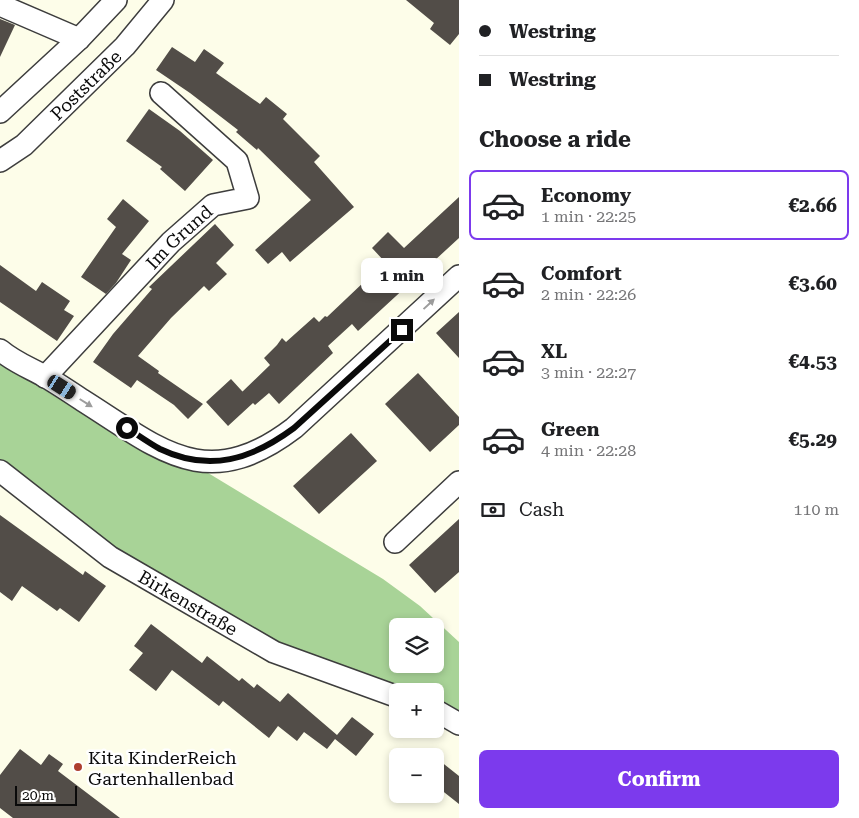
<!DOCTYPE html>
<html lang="en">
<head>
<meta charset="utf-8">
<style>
  body { margin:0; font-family:"Roboto Serif",serif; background:#f6f6f6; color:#202124; height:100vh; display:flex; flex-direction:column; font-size:19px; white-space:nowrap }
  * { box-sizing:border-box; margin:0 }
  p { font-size:16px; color:#757577 }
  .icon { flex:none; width:28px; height:28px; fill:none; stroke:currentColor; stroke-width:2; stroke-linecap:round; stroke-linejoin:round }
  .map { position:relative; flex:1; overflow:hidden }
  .panel { display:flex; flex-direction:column; background:#fff; width:400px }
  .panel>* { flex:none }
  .guide { display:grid; align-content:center; height:110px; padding:0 20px; background:#fff }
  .controls { position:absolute; left:389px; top:618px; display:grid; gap:10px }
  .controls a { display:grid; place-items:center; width:55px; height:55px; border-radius:8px; background:#fff; box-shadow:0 2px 8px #0003; font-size:25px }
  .scale { position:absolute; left:15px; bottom:12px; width:62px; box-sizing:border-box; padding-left:5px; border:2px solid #0a0a0a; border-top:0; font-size:14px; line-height:18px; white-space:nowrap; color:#0a0a0a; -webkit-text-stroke:4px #fff; paint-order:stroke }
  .end { position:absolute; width:22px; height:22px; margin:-11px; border:6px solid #0a0a0a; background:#fff; box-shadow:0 0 0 2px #fff }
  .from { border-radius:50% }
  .bubble { position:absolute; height:35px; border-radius:8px; background:#fff; box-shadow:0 2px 8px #0003; font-size:16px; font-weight:700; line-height:35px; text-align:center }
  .car { position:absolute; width:15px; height:30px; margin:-15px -8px; border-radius:6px; box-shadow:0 0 4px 1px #0007; background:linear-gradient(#222 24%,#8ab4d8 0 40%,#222 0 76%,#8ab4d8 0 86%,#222 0) }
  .guide b { display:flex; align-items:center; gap:18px; height:48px; font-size:19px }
  .guide b+b { border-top:1px solid #e0e0e0 }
  .guide i { width:12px; height:12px; background:#202124 }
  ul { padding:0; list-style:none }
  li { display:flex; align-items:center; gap:15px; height:70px; margin:0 10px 8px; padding:0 10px; border:2px solid transparent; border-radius:8px }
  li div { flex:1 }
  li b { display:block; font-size:19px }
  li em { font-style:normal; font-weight:700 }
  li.current { border-color:#7c3aed }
  li>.icon { width:45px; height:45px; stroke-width:1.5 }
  h2 { padding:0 20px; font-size:22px; line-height:60px }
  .pay { display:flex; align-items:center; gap:12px; height:55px; padding:0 20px; font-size:19px }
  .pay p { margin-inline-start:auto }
  .cta { display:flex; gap:10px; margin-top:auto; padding:10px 20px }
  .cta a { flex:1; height:58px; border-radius:8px; background:#7c3aed; color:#fff; font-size:20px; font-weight:700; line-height:58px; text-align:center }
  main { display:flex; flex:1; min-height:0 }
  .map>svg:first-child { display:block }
  .forest { fill:#a8d397; fill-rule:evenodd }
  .building { fill:#524d48 }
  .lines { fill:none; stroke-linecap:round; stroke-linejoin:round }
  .minor-casing { stroke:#3d3d3d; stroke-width:24 }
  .minor { stroke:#fff; stroke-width:21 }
  .oneway { fill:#9d9d9d }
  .route { stroke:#0a0a0a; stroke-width:6 }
  .poi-dot { fill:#ad3f2f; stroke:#fff; stroke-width:2 }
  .labels { text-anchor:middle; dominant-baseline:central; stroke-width:5; stroke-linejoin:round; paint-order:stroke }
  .street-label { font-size:18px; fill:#0a0a0a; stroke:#fff }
  .poi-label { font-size:18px; fill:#0a0a0a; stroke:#fff; text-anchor:start }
</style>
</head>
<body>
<main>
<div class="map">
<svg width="459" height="818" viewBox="0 0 459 818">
  <rect width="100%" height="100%" fill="#fdfde9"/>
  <path class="forest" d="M 0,359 L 185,459 L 383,579 L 420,606 L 459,642 L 459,723 L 435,710 L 435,691 L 398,691 L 283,656 L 110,557 L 0,471 ZM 398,626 L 435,626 L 435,664 L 398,664 Z"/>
  <path class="building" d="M 406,0 L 459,0 L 459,34 L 450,45 L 430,29 L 434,23 Z
    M 0,19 L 15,25 L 0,57 Z
    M 172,47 L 195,62 L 204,49 L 224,63 L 216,73 L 260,104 L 266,97 L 287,114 L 283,119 L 320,156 L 314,162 L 354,207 L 290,262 L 282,252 L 268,264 L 255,250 L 311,200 L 258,148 L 257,150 L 236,132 L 238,130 L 190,93 L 156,70 Z
    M 149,109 L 180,131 L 213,160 L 185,191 L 160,169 L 162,167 L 126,141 Z
    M 459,197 L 459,238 L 358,331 L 352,324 L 328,346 L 333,353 L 279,404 L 269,393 L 255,405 L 253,403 L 228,426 L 206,402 L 231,379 L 252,402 L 242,392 L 270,365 L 264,358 L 277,345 L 282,338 L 286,342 L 314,317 L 319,322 L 325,316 L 327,317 L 385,262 L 372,248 L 388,232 L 404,248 Z
    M 123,199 L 149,221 L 122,254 L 131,260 L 116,283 L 106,294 L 81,277 L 116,227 L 107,219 Z
    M 215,224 L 234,245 L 216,263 L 227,274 L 209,291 L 204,286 L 171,318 L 138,356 L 159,371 L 158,373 L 203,404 L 188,419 L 174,405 L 137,380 L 131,388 L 93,362 L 113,334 L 152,289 L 149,287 Z
    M 0,265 L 36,291 L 42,282 L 70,301 L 64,310 L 74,316 L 57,341 L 0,302 Z
    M 459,312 L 459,358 L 436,333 Z
    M 418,373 L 459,417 L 459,425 L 430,452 L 385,404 Z
    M 351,433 L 377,461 L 319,514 L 293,486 Z
    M 0,515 L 83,575 L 85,571 L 106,586 L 79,622 L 60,608 L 57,611 L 22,586 L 12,601 L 0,592 Z
    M 459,519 L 459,572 L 435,593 L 409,565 Z
    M 151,624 L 202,663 L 207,656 L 239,681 L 242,678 L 254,688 L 257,684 L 280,702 L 288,693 L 337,735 L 352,717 L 374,734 L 356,756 L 335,739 L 327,749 L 304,732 L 297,741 L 278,726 L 269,738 L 223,701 L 219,706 L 172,670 L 156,691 L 129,670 L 143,653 L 134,646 Z
    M 20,749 L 41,765 L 49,754 L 63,764 L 58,771 L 120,818 L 13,818 L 0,808 L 0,775 Z
    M 435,757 L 459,776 L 459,804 L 435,785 Z"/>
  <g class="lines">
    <defs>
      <g id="minor">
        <path d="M 0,5 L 79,39"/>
        <path d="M 0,112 L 79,39 L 116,0"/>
        <path id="s1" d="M 0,161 L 24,145 L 125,46 L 163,0"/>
        <path d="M 0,350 C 14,362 30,368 46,377 C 58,384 70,392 82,400 C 160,449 206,495 294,428 L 459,276"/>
        <path id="s2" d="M 45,377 L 171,242 L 213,205 L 248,198 L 237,161 L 161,93"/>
        <path id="s3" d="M 0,471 L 110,557 L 274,652 L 398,697"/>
        <path d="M 395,542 L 459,482"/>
        <path d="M 435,710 L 459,724"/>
      </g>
    </defs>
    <use href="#minor" class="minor-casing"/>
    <use href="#minor" class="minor"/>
  </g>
  <defs><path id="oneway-solid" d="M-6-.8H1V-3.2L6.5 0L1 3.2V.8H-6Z" transform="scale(1.25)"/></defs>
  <g class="oneway">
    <use href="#oneway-solid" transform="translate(429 304) rotate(-43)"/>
    <use href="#oneway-solid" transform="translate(86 403) rotate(32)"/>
  </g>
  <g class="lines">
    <path class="route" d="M 127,428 C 138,435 149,443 160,449 C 210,473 252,459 294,428 L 402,330"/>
  </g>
  <circle class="poi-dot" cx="78" cy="767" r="5"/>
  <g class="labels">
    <g class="street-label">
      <text stroke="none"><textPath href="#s1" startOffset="115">Poststraße</textPath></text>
      <text stroke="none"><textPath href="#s2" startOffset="194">Im Grund</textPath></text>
      <text stroke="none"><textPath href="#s3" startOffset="230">Birkenstraße</textPath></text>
    </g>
    <g class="poi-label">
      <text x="88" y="757">Kita KinderReich<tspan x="88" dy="21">Gartenhallenbad</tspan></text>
    </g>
  </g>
</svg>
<div class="controls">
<a><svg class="icon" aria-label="layers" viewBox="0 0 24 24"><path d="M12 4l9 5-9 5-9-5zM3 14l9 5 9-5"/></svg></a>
<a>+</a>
<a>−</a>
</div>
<div class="scale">20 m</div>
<i class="end from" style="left:127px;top:428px"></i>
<i class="end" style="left:402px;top:330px"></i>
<div class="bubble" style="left:361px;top:258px;width:82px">1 min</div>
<i class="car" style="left:62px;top:387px;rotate:122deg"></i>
</div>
<section class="panel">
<div class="guide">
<b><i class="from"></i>Westring</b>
<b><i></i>Westring</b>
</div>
<h2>Choose a ride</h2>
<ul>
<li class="current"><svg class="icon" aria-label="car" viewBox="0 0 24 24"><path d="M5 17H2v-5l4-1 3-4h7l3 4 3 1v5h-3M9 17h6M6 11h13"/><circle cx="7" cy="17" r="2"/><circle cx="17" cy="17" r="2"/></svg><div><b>Economy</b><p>1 min · 22:25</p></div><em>€2.66</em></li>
<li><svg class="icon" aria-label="car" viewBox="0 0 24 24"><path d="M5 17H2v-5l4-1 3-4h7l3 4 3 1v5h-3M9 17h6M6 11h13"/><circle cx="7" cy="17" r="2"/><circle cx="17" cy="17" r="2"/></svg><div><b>Comfort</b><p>2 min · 22:26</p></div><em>€3.60</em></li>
<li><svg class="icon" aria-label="car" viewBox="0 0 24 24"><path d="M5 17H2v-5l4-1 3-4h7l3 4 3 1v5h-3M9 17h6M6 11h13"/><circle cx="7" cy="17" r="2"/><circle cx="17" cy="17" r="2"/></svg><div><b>XL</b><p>3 min · 22:27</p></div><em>€4.53</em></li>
<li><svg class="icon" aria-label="car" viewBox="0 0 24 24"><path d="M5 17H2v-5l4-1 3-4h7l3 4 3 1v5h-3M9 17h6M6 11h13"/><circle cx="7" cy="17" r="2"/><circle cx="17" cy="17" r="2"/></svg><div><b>Green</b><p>4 min · 22:28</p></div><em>€5.29</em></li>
</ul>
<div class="pay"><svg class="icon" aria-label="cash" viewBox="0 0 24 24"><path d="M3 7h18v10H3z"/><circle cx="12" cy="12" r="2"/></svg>Cash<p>110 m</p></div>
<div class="cta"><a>Confirm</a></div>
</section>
</main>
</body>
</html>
